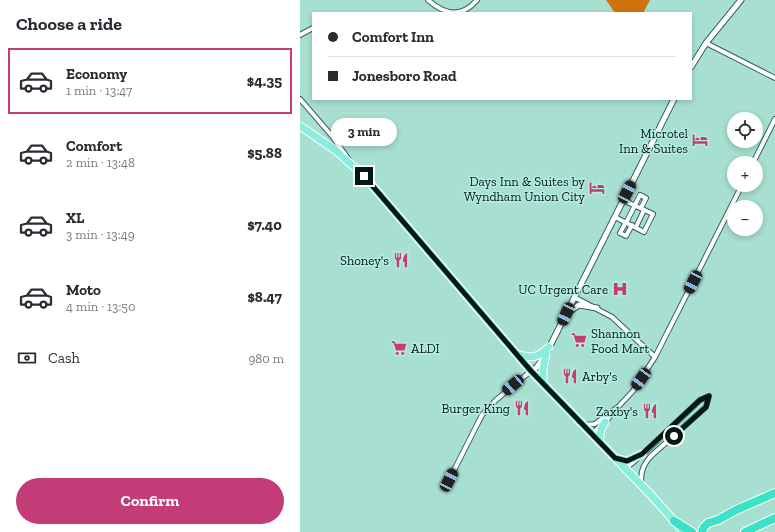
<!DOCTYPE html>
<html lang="en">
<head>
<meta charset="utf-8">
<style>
  body { margin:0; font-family:"Zilla Slab",serif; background:#f2f2f3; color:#2b2b33; height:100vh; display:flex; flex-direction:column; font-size:15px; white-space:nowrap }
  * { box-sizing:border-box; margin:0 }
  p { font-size:13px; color:#7c7c81 }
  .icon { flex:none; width:22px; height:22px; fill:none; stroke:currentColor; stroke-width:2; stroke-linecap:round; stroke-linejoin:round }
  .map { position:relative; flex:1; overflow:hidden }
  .details { display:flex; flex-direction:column; background:#fff; width:300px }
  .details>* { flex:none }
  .top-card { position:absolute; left:12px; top:12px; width:380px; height:88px; border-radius:0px; box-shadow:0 2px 6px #0003; display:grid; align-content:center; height:88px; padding:0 16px; background:#fff }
  .fabs { position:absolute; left:427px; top:112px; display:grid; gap:8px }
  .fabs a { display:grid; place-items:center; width:36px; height:36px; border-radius:50%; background:#fff; box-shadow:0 2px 6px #0003; font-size:20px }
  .end { position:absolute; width:18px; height:18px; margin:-9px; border:5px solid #041914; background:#fff; box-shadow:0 0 0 2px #fff }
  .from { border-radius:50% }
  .bubble { position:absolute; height:28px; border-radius:14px; background:#fff; box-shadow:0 2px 6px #0003; font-size:13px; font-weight:700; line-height:28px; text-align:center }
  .car { position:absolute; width:12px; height:24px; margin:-12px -6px; border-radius:5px; box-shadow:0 0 3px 1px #0007; background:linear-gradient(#222 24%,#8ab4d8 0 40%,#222 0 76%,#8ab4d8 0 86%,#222 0) }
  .top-card b { display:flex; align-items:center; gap:14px; height:38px; font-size:15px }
  .top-card b+b { border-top:1px solid #e1e1e2 }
  .top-card i { width:10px; height:10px; background:#2b2b33 }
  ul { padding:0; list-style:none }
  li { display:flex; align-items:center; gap:12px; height:66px; margin:0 8px 6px; padding:0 8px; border:2px solid transparent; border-radius:0px }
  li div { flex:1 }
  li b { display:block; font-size:15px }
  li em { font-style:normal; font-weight:700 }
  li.selected { border-color:#c43c77 }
  li>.icon { width:36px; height:36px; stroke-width:1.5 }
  h2 { padding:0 16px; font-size:18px; line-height:48px }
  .pay { display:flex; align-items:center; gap:10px; height:44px; padding:0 16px; font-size:15px }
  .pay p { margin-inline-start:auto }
  .cta { display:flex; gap:8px; margin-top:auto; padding:8px 16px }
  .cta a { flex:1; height:46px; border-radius:24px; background:#c43c77; color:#fff; font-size:16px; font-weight:700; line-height:46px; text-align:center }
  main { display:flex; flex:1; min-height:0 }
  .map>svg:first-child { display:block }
  .forest { fill:#d0720d }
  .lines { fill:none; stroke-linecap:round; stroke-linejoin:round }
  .minor-casing { stroke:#30655a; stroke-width:6 }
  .tertiary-casing { stroke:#30655a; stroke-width:7 }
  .primary-casing { stroke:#fff; stroke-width:9 }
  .motorway-casing { stroke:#fff; stroke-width:10 }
  .minor { stroke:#fff; stroke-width:4 }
  .tertiary { stroke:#fff; stroke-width:5 }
  .primary { stroke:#89eedd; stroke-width:7 }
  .motorway { stroke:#3ae3c6; stroke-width:8 }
  .route { stroke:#041914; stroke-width:5 }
  .labels { text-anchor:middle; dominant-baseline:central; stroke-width:3; stroke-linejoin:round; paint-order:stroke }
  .poi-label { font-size:13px; fill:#041914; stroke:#b4ecde; text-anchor:end }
</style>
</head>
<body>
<main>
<section class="details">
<h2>Choose a ride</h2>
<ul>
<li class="selected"><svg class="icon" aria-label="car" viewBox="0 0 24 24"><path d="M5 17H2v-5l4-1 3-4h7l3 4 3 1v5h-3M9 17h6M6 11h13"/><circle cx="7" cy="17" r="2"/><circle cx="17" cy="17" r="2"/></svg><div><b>Economy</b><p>1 min · 13:47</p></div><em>$4.35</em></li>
<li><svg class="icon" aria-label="car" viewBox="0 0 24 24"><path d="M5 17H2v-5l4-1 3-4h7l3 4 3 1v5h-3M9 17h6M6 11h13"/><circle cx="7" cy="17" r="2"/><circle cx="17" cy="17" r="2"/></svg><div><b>Comfort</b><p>2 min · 13:48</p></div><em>$5.88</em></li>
<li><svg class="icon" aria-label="car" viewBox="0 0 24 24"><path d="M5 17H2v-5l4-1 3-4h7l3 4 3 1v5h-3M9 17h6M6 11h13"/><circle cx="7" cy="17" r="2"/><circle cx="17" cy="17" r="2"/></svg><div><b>XL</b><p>3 min · 13:49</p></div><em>$7.40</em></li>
<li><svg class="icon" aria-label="car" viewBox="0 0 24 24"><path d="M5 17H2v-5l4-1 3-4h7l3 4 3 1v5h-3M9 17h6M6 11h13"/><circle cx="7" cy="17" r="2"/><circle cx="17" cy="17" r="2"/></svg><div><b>Moto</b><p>4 min · 13:50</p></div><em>$8.47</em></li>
</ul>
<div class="pay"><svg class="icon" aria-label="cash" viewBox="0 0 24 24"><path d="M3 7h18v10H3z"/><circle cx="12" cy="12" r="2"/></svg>Cash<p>980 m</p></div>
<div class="cta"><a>Confirm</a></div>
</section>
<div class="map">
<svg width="475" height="532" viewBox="0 0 475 532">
  <rect width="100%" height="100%" fill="#a7dfd1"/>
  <path class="forest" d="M 306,0 L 350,0 L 343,13 L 315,13 Z"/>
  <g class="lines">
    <defs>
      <path id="minor" d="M 128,0 C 145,15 162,18 177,0
        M 0,35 L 13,28
        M 406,43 L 475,78
        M 0,99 L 32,136 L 49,160
        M 453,163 L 475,119
        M 315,217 L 344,232 L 353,214 L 323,200
        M 326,222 L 320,233 L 326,236 L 332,225
        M 326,223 L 340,195 L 346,198 L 341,208
        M 336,227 L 344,210
        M 274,297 L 312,317 L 355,357
        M 284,425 L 295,424 L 318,407 L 333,391 L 355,357 L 442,185
        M 292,434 L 308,419 L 312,413
        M 342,455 L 400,400 L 409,396
        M 325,469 L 337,459
        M 341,483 C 341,471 343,465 351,456 L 406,407 L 409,396
        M 145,488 L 182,415 L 196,400 L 231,371"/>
      <path id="tertiary" d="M 391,67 L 406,43 L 441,0
        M 267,313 L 279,305 L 297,308
        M 248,350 L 374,99
        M 231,371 L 237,367 L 244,357"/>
      <path id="primary" d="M 0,126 L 35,150 L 64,176 L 231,371 L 350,494 L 384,532
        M 217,354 C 233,359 237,358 249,347
        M 243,384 L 243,369 L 246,354
        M 299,442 L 301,429 L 305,422
        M 315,458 L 327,461 L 342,454"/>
      <path id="motorway" d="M 374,521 L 392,532
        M 402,532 L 404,527 L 408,523 L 418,520 L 436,510 L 475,493
        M 445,532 L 475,518"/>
    </defs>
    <use href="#minor" class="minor-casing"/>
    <use href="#tertiary" class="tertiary-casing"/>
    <use href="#primary" class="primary-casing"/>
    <use href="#motorway" class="motorway-casing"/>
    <use href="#minor" class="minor"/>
    <use href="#tertiary" class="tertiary"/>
    <use href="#primary" class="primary"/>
    <use href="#motorway" class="motorway"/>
  </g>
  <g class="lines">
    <path class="route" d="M 64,176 L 231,371 L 315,458 L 327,461 L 342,454 L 400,400 L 409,396 L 406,407 L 374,436"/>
  </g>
  <defs>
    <symbol id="hotel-bare" viewBox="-9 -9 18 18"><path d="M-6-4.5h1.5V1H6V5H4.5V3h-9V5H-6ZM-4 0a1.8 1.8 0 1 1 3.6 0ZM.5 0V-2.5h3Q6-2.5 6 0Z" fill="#c43c77" stroke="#b4ecde" stroke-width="2.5" paint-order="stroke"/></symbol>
    <symbol id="restaurant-bare" viewBox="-9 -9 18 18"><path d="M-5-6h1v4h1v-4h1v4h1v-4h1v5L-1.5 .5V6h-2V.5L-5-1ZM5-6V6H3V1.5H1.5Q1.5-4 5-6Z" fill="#c43c77" stroke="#b4ecde" stroke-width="2.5" paint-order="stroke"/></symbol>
    <symbol id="hospital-bare" viewBox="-9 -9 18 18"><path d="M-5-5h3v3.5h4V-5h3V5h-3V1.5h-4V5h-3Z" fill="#c43c77" stroke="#b4ecde" stroke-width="2.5" paint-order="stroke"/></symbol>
    <symbol id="supermarket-bare" viewBox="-9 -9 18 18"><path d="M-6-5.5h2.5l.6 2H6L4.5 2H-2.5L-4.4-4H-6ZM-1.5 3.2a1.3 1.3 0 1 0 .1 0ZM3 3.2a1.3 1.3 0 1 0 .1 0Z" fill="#c43c77" stroke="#b4ecde" stroke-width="2.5" paint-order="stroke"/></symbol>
  </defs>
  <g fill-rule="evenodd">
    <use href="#hotel-bare" x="389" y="129" width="22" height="22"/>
    <use href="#hotel-bare" x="286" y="177" width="22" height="22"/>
    <use href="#restaurant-bare" x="90" y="249" width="22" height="22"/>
    <use href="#hospital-bare" x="309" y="278" width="22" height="22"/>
    <use href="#supermarket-bare" x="268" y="329" width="22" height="22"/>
    <use href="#supermarket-bare" x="88" y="337" width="22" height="22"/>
    <use href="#restaurant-bare" x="259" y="365" width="22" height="22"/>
    <use href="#restaurant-bare" x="211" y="397" width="22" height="22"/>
    <use href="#restaurant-bare" x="339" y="400" width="22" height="22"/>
  </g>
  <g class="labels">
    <g class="poi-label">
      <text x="388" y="133">Microtel<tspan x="388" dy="15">Inn &amp; Suites</tspan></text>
      <text x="285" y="181">Days Inn &amp; Suites by<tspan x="285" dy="15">Wyndham Union City</tspan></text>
      <text x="89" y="260">Shoney's</text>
      <text x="308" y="289">UC Urgent Care</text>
      <text x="291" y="333" text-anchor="start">Shannon<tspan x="291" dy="15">Food Mart</tspan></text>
      <text x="111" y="348" text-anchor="start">ALDI</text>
      <text x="282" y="376" text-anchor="start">Arby's</text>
      <text x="210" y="408">Burger King</text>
      <text x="338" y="411">Zaxby's</text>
    </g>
  </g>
</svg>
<div class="fabs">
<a><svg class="icon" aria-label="locate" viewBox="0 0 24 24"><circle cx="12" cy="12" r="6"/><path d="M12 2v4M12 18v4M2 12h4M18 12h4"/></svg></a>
<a>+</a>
<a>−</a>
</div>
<i class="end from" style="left:374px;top:436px"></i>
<i class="end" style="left:64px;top:176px"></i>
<div class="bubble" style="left:31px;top:118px;width:66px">3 min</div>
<i class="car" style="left:327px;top:192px;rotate:27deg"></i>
<i class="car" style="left:393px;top:282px;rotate:207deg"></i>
<i class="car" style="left:266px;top:314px;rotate:205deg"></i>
<i class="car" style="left:341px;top:379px;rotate:216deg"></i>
<i class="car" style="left:213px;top:385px;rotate:229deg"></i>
<i class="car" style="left:149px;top:480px;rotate:27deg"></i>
<div class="top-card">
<b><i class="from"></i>Comfort Inn</b>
<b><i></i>Jonesboro Road</b>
</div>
</div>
</main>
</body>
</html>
